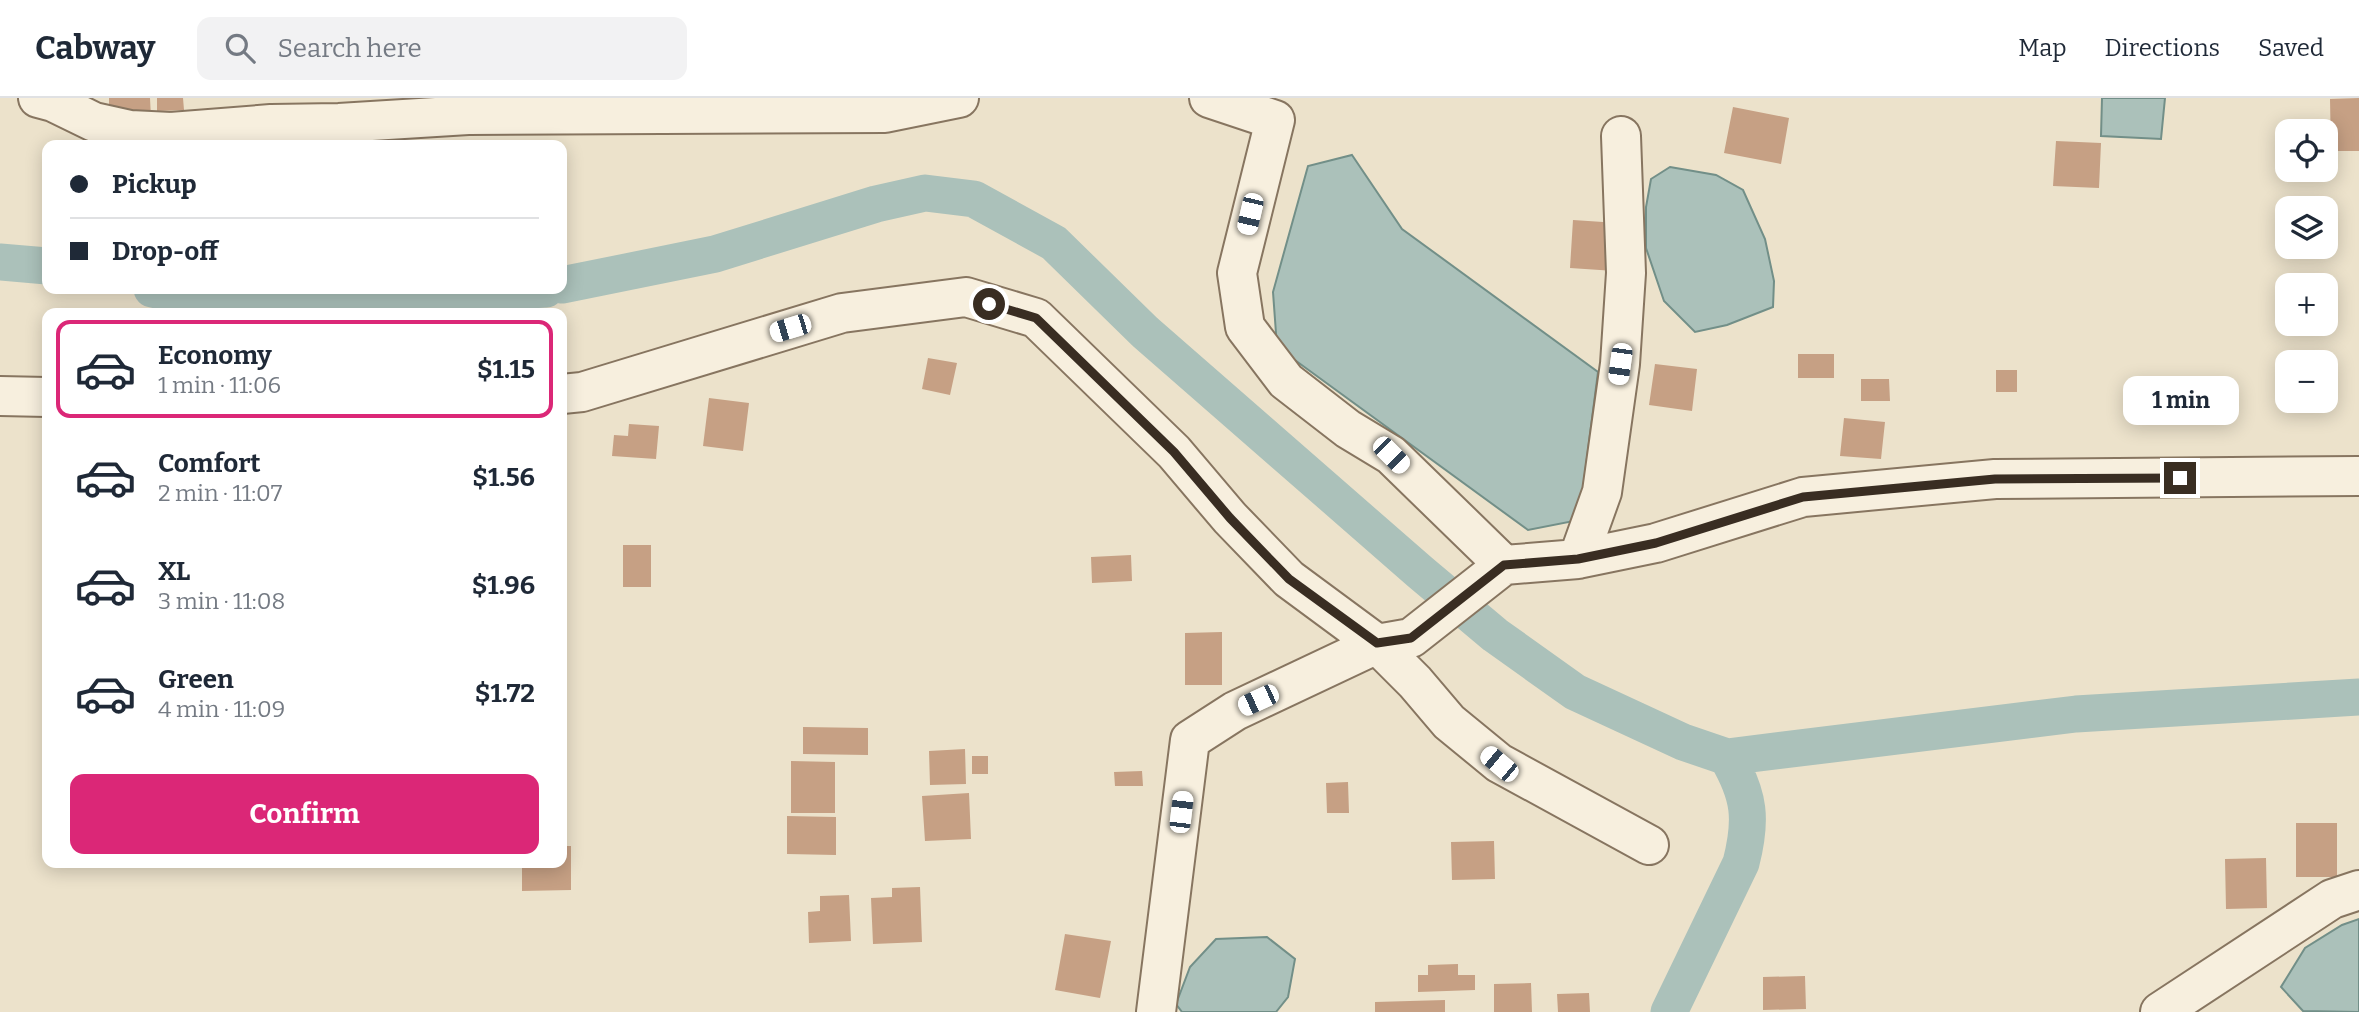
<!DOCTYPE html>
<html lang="en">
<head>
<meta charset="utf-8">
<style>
  body { margin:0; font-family:Bitter,serif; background:#f2f2f3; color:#1f2937; height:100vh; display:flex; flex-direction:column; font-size:26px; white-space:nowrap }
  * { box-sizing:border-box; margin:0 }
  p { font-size:23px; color:#747a83 }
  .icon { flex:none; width:38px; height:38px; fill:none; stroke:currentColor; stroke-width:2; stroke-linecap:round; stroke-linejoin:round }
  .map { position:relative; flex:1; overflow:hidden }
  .side { position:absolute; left:42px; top:210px; width:525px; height:560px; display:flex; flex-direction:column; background:#fff; border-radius:14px; box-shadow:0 4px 18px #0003 }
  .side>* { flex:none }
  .banner { position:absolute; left:42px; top:42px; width:525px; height:154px; border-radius:14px; box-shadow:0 4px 18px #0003; display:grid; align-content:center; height:154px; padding:0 28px; background:#fff }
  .fabs { position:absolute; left:2275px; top:21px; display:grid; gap:14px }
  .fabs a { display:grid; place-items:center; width:63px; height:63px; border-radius:14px; background:#fff; box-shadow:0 4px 18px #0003; font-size:35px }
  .end { position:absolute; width:32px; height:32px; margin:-16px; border:9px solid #392d22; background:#fff; box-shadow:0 0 0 4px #fff }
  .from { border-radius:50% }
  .bubble { position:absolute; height:49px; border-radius:14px; background:#fff; box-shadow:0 4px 18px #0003; font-size:23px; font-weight:700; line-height:49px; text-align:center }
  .car { position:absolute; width:21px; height:42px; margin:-21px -10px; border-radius:9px; box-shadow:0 0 5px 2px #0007; background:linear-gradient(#fff 24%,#345 0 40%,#fff 0 76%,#345 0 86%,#fff 0) }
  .banner b { display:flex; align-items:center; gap:24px; height:66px; font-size:26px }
  .banner b+b { border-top:2px solid #e0e1e3 }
  .banner i { width:18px; height:18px; background:#1f2937 }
  ul { padding:12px 0 0; list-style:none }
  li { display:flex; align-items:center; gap:21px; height:98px; margin:0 14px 10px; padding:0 14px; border:4px solid transparent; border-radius:14px }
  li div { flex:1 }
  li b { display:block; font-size:26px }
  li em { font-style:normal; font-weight:700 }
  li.on { border-color:#db2777 }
  li>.icon { width:63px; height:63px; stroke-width:1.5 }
  .cta { display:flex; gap:14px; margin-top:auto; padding:14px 28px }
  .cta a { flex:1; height:80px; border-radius:14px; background:#db2777; color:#fff; font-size:28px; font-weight:700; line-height:80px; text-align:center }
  header { display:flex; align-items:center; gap:42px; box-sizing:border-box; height:98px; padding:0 35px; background:#fff; border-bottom:2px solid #e0e1e3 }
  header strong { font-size:33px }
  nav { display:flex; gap:38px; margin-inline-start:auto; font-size:24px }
  .search { width:490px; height:63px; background:#f2f2f3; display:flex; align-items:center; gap:18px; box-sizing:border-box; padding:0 24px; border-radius:14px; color:#747a83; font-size:26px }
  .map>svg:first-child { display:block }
  .water { fill:#abc1ba; stroke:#728f88; stroke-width:2 }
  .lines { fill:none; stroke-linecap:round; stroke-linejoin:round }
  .canal { stroke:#abc1ba; stroke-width:37 }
  .building { fill:#c6a084 }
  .minor-casing { stroke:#877560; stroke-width:42 }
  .minor { stroke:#f7efde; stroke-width:38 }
  .route { stroke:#392d22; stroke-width:9 }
</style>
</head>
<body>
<header>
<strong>Cabway</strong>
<div class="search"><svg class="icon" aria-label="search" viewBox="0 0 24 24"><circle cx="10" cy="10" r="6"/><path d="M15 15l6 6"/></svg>Search here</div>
<nav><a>Map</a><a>Directions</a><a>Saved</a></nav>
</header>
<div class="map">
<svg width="2359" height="914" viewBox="0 0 2359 914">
  <rect width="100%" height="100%" fill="#ece2cb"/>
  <path class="water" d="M 2102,0 L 2165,0 L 2161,41 L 2101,38 Z
    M 1352,57 L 1402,131 L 1598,274 L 1579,422 L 1528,432 L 1277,249 L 1273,194 L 1308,68 Z
    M 1670,69 L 1716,77 L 1743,92 L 1765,141 L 1774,183 L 1773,209 L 1727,227 L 1695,234 L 1664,203 L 1646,150 L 1646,109 L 1651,81 Z
    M 2359,821 L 2359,914 L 2303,913 L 2281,889 L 2305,850 L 2342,827 Z
    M 1267,839 L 1295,861 L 1288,899 L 1276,914 L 1182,914 L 1176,906 L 1190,869 L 1216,841 Z"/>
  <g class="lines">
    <path class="canal" d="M 0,164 L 47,168
      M 562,187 L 715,156 L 876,106 L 925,95 L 974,101 L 1054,145 L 1145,234 L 1420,474 L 1495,537 L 1575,594 L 1683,644 L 1727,659 C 1750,698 1752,722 1741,765 L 1669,914
      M 152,191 L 221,206 L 367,202 L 546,191
      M 1727,659 L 2076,616 L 2359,599"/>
  </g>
  <path class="building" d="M 109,0 L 150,0 L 151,20 L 109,21 Z
    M 157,0 L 183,0 L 184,12 L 157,13 Z
    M 2359,0 L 2359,53 L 2331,53 L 2330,1 Z
    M 1733,9 L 1789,20 L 1781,66 L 1724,55 Z
    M 2056,43 L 2101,45 L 2099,90 L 2053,88 Z
    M 1573,122 L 1618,125 L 1615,173 L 1570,170 Z
    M 1798,256 L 1834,256 L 1834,280 L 1798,280 Z
    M 928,260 L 957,265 L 950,297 L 922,291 Z
    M 1655,266 L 1697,271 L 1692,313 L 1649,307 Z
    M 1996,272 L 2017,272 L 2017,294 L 1996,294 Z
    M 1861,281 L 1889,281 L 1890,303 L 1861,303 Z
    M 709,300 L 749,305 L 743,353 L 703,348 Z
    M 1844,320 L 1885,324 L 1881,361 L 1840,358 Z
    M 629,326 L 659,328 L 656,361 L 612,358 L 614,337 L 628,338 Z
    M 623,447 L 651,447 L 651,489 L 623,489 Z
    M 1131,457 L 1132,483 L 1092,485 L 1091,459 Z
    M 1222,534 L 1222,587 L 1185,587 L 1185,535 Z
    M 803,629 L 868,630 L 868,657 L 803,656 Z
    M 965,651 L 966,686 L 930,687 L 929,653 Z
    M 972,658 L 988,658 L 988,676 L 972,676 Z
    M 791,663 L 835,664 L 835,715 L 791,715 Z
    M 1142,673 L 1143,688 L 1115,688 L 1114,674 Z
    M 1348,684 L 1349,715 L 1327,715 L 1326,685 Z
    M 969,695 L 971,741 L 925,743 L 922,698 Z
    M 787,718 L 836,719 L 836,757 L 787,756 Z
    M 2296,725 L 2337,725 L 2337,779 L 2296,779 Z
    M 1494,743 L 1495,781 L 1452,782 L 1451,744 Z
    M 562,748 L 571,748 L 571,792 L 522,793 L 522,765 L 562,765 Z
    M 2266,760 L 2267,810 L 2226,811 L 2225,761 Z
    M 920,789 L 922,844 L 873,846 L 871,800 L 892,799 L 892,790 Z
    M 849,797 L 851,843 L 809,845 L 808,814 L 820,813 L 820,798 Z
    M 1065,836 L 1111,843 L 1100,900 L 1055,892 Z
    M 1458,866 L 1458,877 L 1475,877 L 1475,892 L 1418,894 L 1418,877 L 1428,877 L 1428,867 Z
    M 1805,878 L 1806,911 L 1763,912 L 1763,879 Z
    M 1531,885 L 1532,914 L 1494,914 L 1494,886 Z
    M 1589,895 L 1590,914 L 1558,914 L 1557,896 Z
    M 1445,902 L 1445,914 L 1375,914 L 1375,904 Z"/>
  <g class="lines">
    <defs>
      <path id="minor" d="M 38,0 L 53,4 L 94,24 L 130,32 L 171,34 L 271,26 L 339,25 L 468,17 L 885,15 L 959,0
        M 1209,0 L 1275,22 L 1237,175 L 1245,229 L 1286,283 L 1348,331 L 1391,357 L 1504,467
        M 562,296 L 582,294 L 842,215 L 966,199 L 1036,220 L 1174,354 L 1230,420 L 1289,481 L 1377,546 L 1415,584 L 1449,624 L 1499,665 L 1649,747
        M 0,298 L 47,299
        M 1578,461 L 1602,394 L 1620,266 L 1626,175 L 1621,38
        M 1156,914 L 1190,642 L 1235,613 L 1377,546 L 1411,540 L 1504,467 L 1578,461 L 1656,445 L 1803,399 L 1995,381 L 2359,378
        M 2160,914 L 2332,801 L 2359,792"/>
    </defs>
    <use href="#minor" class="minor-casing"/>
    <use href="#minor" class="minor"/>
  </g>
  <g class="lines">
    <path class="route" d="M 989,206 L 1036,220 L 1174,354 L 1230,420 L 1289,481 L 1377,545 L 1411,540 L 1504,467 L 1578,461 L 1656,445 L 1803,399 L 1995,381 L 2180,380"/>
  </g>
</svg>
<div class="fabs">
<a><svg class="icon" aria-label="locate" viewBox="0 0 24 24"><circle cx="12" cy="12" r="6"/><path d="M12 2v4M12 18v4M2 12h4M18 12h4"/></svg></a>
<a><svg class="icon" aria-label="layers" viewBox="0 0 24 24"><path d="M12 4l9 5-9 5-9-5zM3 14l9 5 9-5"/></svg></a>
<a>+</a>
<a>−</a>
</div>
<i class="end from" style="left:989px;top:206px"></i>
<i class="end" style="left:2180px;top:380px"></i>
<div class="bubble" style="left:2123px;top:278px;width:116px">1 min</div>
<i class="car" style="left:1250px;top:116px;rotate:193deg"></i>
<i class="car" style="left:790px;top:230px;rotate:253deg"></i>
<i class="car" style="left:1620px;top:266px;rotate:188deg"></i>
<i class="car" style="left:1391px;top:357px;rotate:135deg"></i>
<i class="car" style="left:1258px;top:602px;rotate:245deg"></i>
<i class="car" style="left:1499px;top:666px;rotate:310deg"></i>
<i class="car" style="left:1181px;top:714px;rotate:7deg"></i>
<div class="banner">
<b><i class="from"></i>Pickup</b>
<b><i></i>Drop-off</b>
</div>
<section class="side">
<ul>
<li class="on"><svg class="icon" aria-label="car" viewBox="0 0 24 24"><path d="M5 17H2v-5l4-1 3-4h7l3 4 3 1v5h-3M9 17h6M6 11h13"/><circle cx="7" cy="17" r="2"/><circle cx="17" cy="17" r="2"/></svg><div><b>Economy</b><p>1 min · 11:06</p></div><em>$1.15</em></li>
<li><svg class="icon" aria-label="car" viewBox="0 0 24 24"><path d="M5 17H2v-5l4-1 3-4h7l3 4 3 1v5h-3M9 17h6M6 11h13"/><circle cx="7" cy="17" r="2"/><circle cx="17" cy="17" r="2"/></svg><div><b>Comfort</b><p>2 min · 11:07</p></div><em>$1.56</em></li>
<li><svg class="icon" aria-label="car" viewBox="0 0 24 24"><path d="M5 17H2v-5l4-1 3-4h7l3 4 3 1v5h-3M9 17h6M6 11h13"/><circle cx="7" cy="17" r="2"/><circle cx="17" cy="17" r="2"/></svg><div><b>XL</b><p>3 min · 11:08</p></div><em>$1.96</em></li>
<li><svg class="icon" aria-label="car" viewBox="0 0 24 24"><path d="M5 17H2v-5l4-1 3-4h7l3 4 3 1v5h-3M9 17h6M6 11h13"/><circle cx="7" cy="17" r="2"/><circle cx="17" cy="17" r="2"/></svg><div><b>Green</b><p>4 min · 11:09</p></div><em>$1.72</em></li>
</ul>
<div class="cta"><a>Confirm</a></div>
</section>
</div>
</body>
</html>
